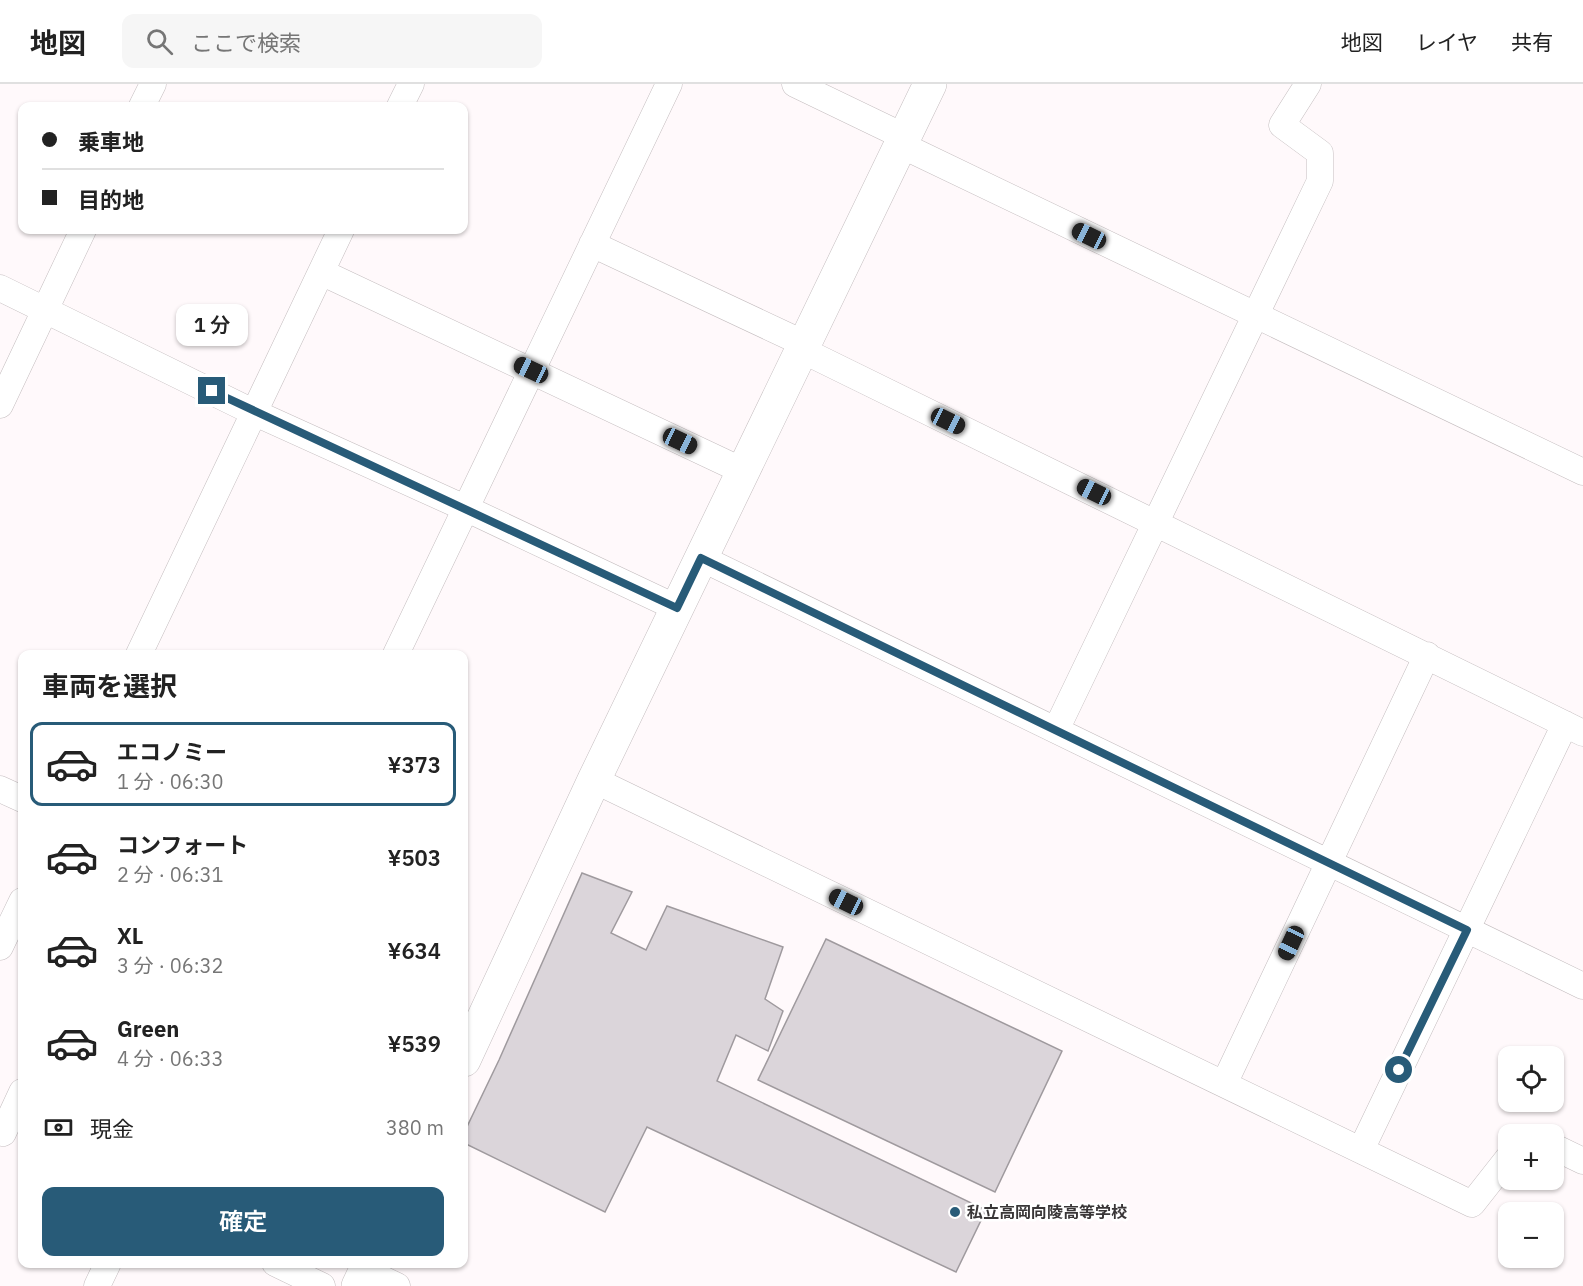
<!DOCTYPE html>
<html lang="ja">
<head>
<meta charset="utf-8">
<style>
  body { margin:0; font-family:"IBM Plex Sans","Noto Sans JP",sans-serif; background:#f6f6f6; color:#222; height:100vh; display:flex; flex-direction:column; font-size:22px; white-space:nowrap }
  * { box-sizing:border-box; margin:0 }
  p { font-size:20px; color:#767676 }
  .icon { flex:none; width:33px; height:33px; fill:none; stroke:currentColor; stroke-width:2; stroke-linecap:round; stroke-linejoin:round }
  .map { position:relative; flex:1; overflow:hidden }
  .side { position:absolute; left:18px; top:566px; width:450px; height:618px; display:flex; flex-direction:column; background:#fff; border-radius:12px; box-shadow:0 2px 4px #0004 }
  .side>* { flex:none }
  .banner { position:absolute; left:18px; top:18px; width:450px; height:132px; border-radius:12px; box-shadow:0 2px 4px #0004; display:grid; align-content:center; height:132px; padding:0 24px; background:#fff }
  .buttons { position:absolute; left:1498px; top:962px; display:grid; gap:12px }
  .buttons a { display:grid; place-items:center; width:66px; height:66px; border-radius:12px; background:#fff; box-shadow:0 2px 4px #0004; font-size:30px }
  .end { position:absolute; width:27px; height:27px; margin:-14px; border:8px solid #285b78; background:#fff; box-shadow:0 0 0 3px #fff }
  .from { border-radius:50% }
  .bubble { position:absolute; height:42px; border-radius:12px; background:#fff; box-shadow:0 2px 4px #0004; font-size:20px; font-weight:600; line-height:42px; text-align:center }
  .car { position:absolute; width:18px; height:36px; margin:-18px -9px; border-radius:8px; box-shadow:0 0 4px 2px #0007; background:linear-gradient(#222 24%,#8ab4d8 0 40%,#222 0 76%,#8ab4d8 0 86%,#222 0) }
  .banner b { display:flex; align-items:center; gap:21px; height:57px; font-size:22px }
  .banner b+b { border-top:2px solid #e0e0e0 }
  .banner i { width:15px; height:15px; background:#222 }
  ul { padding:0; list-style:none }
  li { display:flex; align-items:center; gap:18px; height:84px; margin:0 12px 9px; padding:0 12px; border:3px solid transparent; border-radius:12px }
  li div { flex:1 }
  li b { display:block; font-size:22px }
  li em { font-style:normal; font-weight:600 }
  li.on { border-color:#285b78 }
  li>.icon { width:54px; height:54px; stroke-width:1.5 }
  h2 { padding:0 24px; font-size:27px; line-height:72px }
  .pay { display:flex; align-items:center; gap:15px; height:66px; padding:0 24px; font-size:22px }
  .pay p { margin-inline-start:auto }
  .primary-button { display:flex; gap:12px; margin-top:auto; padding:12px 24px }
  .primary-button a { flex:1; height:69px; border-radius:12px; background:#285b78; color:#fff; font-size:24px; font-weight:600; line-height:69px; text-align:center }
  header { display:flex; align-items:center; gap:36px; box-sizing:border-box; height:84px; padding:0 30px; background:#fff; border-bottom:2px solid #e0e0e0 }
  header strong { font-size:28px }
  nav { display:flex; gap:33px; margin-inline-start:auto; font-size:21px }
  .search { width:420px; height:54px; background:#f6f6f6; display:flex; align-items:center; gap:15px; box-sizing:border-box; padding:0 21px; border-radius:12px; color:#767676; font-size:22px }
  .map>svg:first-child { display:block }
  .building { fill:#dbd5da; stroke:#9f9a9e; stroke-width:1.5 }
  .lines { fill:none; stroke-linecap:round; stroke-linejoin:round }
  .minor-casing { stroke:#c4bdbf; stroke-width:27 }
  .tertiary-casing { stroke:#c4bdbf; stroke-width:34 }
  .minor { stroke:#fff; stroke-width:26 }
  .tertiary { stroke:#fff; stroke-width:33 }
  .route { stroke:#285b78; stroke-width:8 }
  .poi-dot { fill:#285b78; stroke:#fff; stroke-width:2 }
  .labels { text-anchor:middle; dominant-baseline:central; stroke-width:5; stroke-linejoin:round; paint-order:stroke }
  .poi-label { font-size:16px; font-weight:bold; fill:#393637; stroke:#fff; text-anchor:start }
</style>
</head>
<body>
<header>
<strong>地図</strong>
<div class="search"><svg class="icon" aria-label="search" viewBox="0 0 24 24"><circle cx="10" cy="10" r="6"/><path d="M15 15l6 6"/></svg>ここで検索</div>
<nav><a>地図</a><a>レイヤ</a><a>共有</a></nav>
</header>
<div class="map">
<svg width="1583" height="1202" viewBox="0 0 1583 1202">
  <rect width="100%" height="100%" fill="#fff9fb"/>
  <path class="building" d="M 582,789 L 632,808 L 611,849 L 646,866 L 667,822 L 783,863 L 765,915 L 783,927 L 768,967 L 736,951 L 717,997 L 986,1126 L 956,1188 L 647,1043 L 605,1128 L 464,1059 L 464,1049 L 499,976 Z
    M 826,855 L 1062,967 L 995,1108 L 758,996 Z"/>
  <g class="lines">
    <defs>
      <path id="minor" d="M 795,0 L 905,53
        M 142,22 L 153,0
        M 400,22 L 411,0
        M 901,61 L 1583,388
        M 592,160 L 805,260
        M 321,188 L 743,387
        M 0,204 L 253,328 L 465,424 L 677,524
        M 802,266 L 1583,649
        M 0,321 L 83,146
        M 701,474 L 1583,902
        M 139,570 L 341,146
        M 396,570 L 669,0
        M 1056,646 L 1320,97 L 1320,69 L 1282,41 L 1308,0
        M 594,696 L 1472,1120 L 1509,1073
        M 0,705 L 22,715
        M 0,863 L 22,817
        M 1224,1000 L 1427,571
        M 3,1049 L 22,1008
        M 1554,1063 L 1583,1077
        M 1361,1066 L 1565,640
        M 275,1179 L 322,1202
        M 366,1187 L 397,1202
        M 97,1202 L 108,1179"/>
      <path id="tertiary" d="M 464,976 L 594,696 L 930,0
        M 358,1202 L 369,1179"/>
    </defs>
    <use href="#minor" class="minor-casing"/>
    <use href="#tertiary" class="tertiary-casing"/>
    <use href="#minor" class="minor"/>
    <use href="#tertiary" class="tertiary"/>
  </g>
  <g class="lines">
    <path class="route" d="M 212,307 L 677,524 L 701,474 L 1467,846 L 1399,986"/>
  </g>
  <circle class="poi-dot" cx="955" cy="1128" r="6"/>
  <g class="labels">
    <g class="poi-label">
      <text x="967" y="1128">私立高岡向陵高等学校</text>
    </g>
  </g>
</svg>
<div class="buttons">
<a><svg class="icon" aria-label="locate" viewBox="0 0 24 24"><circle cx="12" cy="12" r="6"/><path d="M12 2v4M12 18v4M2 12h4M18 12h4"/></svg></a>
<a>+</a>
<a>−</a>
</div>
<i class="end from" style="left:1399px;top:986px"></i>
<i class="end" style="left:212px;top:307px"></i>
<div class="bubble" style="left:176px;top:220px;width:72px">1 分</div>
<i class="car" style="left:1089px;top:152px;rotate:296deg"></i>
<i class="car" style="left:531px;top:286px;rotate:295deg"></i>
<i class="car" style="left:948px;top:337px;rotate:116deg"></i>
<i class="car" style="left:680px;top:357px;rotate:115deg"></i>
<i class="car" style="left:1094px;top:408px;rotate:296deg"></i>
<i class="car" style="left:846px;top:818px;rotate:296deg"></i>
<i class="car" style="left:1291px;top:859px;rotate:205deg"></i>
<div class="banner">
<b><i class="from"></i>乗車地</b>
<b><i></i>目的地</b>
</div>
<section class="side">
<h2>車両を選択</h2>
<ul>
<li class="on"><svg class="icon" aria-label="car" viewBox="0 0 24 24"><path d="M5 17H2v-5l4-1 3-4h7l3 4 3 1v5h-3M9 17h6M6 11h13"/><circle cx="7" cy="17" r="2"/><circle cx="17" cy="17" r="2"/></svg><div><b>エコノミー</b><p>1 分 · 06:30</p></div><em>¥373</em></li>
<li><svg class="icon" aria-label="car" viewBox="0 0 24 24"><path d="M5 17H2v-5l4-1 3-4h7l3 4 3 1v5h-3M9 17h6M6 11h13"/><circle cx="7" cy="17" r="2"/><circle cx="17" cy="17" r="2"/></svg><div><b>コンフォート</b><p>2 分 · 06:31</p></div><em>¥503</em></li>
<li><svg class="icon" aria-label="car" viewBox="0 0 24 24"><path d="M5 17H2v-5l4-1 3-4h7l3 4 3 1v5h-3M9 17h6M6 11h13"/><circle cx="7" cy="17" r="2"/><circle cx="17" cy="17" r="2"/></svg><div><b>XL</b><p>3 分 · 06:32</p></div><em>¥634</em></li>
<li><svg class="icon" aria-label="car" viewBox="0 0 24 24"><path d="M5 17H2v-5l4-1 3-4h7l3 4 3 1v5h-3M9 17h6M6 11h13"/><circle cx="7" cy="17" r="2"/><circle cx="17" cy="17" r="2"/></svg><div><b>Green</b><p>4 分 · 06:33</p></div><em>¥539</em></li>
</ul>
<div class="pay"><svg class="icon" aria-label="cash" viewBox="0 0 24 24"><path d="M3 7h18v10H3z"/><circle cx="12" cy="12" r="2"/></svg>現金<p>380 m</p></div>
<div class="primary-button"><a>確定</a></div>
</section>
</div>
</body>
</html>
